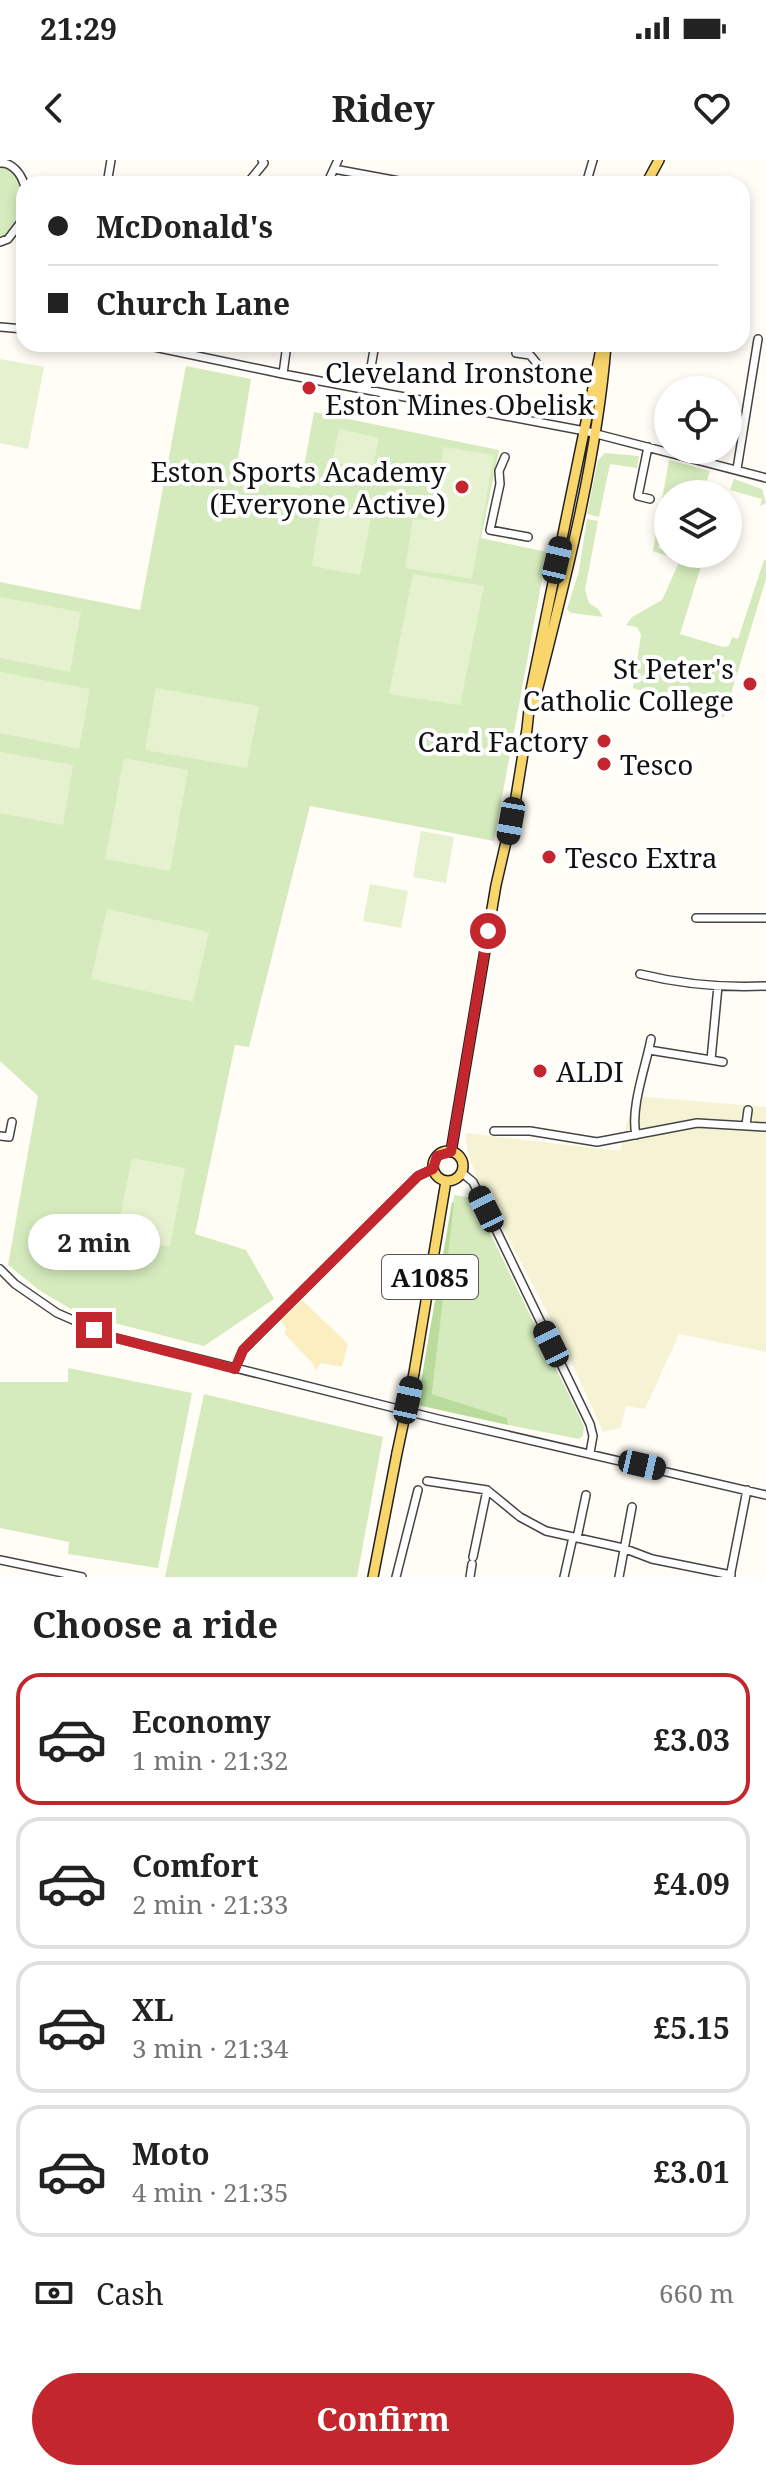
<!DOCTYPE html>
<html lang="en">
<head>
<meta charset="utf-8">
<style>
  body { margin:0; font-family:"Noto Serif",serif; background:#f6f6f6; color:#222; height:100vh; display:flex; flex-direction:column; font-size:30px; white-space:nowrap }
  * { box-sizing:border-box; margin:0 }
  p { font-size:26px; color:#767676 }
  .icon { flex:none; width:44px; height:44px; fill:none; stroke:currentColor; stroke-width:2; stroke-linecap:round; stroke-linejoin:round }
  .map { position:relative; height:1417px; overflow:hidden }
  .panel { display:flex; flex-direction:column; background:#fff; flex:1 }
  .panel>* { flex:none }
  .top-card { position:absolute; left:16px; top:16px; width:734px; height:176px; border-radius:24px; box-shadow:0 4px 12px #0003; display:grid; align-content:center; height:176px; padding:0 32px; background:#fff }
  .controls { position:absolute; left:654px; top:216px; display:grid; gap:16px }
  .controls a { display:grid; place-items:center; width:88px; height:88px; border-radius:50%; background:#fff; box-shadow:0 4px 12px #0003; font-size:40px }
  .end { position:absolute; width:36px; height:36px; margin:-18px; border:10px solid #c4262e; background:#fff; box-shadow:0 0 0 4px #fff }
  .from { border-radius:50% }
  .bubble { position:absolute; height:56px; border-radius:28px; background:#fff; box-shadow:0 4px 12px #0003; font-size:26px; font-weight:700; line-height:56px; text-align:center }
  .car { position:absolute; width:24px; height:48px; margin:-24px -12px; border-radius:10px; box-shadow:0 0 6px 2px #0007; background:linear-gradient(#222 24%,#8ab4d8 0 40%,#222 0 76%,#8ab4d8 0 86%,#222 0) }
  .top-card b { display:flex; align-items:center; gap:28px; height:76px; font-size:30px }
  .top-card b+b { border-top:2px solid #e0e0e0 }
  .top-card i { width:20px; height:20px; background:#222 }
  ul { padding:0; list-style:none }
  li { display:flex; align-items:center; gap:24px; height:132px; margin:0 16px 12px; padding:0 16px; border:4px solid #e0e0e0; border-radius:24px }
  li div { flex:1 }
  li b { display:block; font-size:30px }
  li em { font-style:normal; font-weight:700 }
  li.current { border-color:#c4262e }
  li>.icon { width:72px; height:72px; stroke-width:1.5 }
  h2 { padding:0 32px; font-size:36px; line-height:96px }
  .pay { display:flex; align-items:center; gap:20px; height:88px; padding:0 32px; font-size:30px }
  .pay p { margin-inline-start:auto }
  .cta { display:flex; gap:16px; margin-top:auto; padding:16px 32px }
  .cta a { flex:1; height:92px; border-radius:48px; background:#c4262e; color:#fff; font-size:32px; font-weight:700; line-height:92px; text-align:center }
  .status { display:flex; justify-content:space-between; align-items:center; height:56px; padding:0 40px; background:#fff; direction:ltr }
  .status svg { height:22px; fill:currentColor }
  header { display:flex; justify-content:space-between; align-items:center; height:104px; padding:0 32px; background:#fff; font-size:36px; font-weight:700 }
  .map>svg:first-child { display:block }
  .farmland { fill:#f6f3d4 }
  .green { fill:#d5ebbd }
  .forest { fill:#b9dc9c }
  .sand { fill:#fbeec1 }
  .pitch { fill:#e6f2cf }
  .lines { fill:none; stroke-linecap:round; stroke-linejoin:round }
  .minor-casing { stroke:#444; stroke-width:10 }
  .major-casing { stroke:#222; stroke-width:12 }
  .minor { stroke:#fff; stroke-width:7 }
  .major { stroke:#f9d66b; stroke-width:9 }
  .major-bridge-casing { stroke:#222; stroke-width:12; stroke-linecap:butt }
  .major-bridge { stroke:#f9d66b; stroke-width:9 }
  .route { stroke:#c4262e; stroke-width:10 }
  .poi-dot { fill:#c4262e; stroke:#fff; stroke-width:3 }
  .labels { text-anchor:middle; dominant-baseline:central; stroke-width:8; stroke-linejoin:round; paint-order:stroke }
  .shield { fill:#fff; stroke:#585858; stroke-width:2 }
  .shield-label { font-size:26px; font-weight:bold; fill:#111 }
  .poi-label { font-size:28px; fill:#111; stroke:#fff; text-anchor:start }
</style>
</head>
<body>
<div class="status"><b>21:29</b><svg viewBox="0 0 49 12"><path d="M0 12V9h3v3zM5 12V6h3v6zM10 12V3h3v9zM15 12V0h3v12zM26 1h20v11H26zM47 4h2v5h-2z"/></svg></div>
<header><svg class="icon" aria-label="back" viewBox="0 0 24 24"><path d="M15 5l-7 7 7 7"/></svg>Ridey<svg class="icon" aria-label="heart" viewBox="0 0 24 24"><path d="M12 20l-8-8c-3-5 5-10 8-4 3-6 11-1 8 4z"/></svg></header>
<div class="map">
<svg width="766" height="1417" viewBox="0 0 766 1417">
  <rect width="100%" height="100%" fill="#fffdf5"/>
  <path class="farmland" d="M 634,936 L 766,947 L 766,1192 L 679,1174 L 645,1249 L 626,1246 L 621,1268 L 603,1272 L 562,1181 L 477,1018 L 468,994 L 465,973 L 620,991 Z"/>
  <path class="green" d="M 3,6 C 32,19 31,67 0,78 L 0,7 Z
    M 186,206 L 251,219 L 235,317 L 300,328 L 314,252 L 499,290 L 481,378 L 547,392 L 494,681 L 310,646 L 249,887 L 235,885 L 195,1074 L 246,1090 L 274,1139 L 204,1186 L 79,1154 L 39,1130 L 8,1105 L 38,936 L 0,901 L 0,422 L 140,450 Z
    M 605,293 L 639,296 L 637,308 L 610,304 L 599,357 L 587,354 L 598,300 Z
    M 669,300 L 710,311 L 703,334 L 668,334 L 668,372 L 663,371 L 658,388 C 672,393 686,398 702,403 L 680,474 L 723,487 L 729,486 L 732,477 L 738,479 L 764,400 L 766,400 L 766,419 L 724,557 L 633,528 L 641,475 L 637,467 L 626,465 L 632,457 L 662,440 L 680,400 L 653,391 Z
    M 734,319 L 762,329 L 766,343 L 760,346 L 762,339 L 730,330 Z
    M 587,359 L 598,361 L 585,430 L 589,443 L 598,449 L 603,457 L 571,453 L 567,449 L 579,411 Z
    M 454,1035 L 473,1038 L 584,1266 L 583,1276 L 579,1279 L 508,1265 L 507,1258 L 432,1234 Z
    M 68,1208 L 192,1233 L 158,1408 L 68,1394 L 69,1382 L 0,1368 L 0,1222 L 68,1222 Z
    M 204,1234 L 383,1277 L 357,1417 L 165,1417 Z"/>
  <path class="forest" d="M 452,1042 L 454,1043 L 432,1234 L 507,1258 L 508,1265 L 417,1245 Z"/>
  <path class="sand" d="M 302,1140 L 348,1184 L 342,1207 L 321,1203 L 315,1211 L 313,1204 L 284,1173 L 287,1169 L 280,1160 Z"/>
  <path class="pitch" d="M 0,199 L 44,207 L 28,289 L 0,283 Z
    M 339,269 L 379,278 L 372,311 L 332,302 Z
    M 444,287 L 494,295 L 472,419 L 405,408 L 413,359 L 427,360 Z
    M 322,345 L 371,357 L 360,415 L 312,406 Z
    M 413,414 L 484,426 L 460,545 L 389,534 Z
    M 0,437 L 81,452 L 70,512 L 0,498 Z
    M 0,512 L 90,529 L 79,589 L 0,573 Z
    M 156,528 L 259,546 L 247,608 L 145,590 Z
    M 0,592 L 73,605 L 63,665 L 0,653 Z
    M 124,598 L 188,610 L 170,711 L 105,699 Z
    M 421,671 L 454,677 L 446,723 L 413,717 Z
    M 370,724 L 408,731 L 401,768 L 363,761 Z
    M 107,749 L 209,772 L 193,842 L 91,819 Z
    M 132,998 L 185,1008 L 170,1087 L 116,1077 Z"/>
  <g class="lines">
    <defs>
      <path id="minor" d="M 0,3 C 12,2 21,14 24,24
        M 334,9 L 415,24
        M 107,24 L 111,0
        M 247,24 L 264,3 L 262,0
        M 327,24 L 338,0
        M 586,24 L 593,0
        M 0,82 L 8,79 L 24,58
        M 0,167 L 24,169
        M 140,184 L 283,214 L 585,271 L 766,318
        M 518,184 L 516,193 L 530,195 L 544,212
        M 283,214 L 287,184
        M 367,230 L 375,184
        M 648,287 L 638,336 L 650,339
        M 505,297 L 499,311 L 500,324 L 490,370 L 528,377
        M 737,309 L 758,179
        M 696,758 L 766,758
        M 640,814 C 681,824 724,828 766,826
        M 649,890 L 711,900 L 718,826
        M 711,900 L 723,902
        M 746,965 L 748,950
        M 494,971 L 530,971 L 597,982 L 697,963 L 766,967
        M 636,975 C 630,948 646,906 651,879
        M 0,976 L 9,977 L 12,962
        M 461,1012 L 473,1022 L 590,1264 L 593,1276 L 590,1293
        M 0,1109 L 15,1124 L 57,1153 L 112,1177 L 438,1259 L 766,1335
        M 235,1209 L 243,1190 L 418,1016 L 433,1009
        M 427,1321 L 487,1330 L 520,1357 L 546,1371 L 623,1388 L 652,1399 L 731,1415
        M 577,1378 L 586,1335
        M 473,1397 L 487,1330
        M 0,1400 L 82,1417
        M 396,1417 L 418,1330
        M 470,1417 L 472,1404
        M 564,1417 L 573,1377
        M 619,1417 L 632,1347
        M 730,1417 L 747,1330"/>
      <path id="major" d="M 646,24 L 659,0
        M 534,543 C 563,429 597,302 606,185
        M433 1006a15 15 0 1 1 30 0a15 15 0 1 1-30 0Z
        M 451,992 L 496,725 L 515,643 L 527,569 L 531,530 L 602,184
        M 414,1213 L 446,1021
        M 373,1417 L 397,1293"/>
    </defs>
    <use href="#minor" class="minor-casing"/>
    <use href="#major" class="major-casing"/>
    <use href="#minor" class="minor"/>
    <use href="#major" class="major"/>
    <defs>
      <path id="major-bridge" d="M 397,1293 L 414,1213"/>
    </defs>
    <use href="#major-bridge" class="major-bridge-casing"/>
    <use href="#major-bridge" class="major-bridge"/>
  </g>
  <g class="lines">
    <path class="route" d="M 94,1170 L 112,1177 L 235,1209 L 243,1190 L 418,1016 L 433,1009 L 437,996 L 451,992 L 488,771"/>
  </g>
  <g class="poi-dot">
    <circle cx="309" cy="228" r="8"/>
    <circle cx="462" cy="327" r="8"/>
    <circle cx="750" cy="524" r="8"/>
    <circle cx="604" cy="581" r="8"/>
    <circle cx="604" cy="604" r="8"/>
    <circle cx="549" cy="697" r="8"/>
    <circle cx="540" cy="911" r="8"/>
  </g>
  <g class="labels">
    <rect class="shield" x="382" y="1095" width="96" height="44" rx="6"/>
    <g class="shield-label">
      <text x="430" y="1117">A1085</text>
    </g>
    <g class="poi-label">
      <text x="325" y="212">Cleveland Ironstone<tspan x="325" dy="32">Eston Mines Obelisk</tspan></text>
      <text x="446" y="311" text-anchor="end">Eston Sports Academy<tspan x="446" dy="32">(Everyone Active)</tspan></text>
      <text x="734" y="508" text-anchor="end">St Peter's<tspan x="734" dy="32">Catholic College</tspan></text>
      <text x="588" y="581" text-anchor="end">Card Factory</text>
      <text x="620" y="604">Tesco</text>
      <text x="565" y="697">Tesco Extra</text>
      <text x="556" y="911">ALDI</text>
    </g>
  </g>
</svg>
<div class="controls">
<a><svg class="icon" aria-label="locate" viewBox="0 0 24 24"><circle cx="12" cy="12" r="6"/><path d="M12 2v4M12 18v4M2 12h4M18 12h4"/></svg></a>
<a><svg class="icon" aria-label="layers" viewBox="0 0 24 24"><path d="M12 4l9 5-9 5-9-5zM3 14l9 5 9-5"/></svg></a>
</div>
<i class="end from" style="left:488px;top:771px"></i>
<i class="end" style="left:94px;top:1170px"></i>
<div class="bubble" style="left:28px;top:1054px;width:132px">2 min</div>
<i class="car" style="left:557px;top:400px;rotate:13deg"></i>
<i class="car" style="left:511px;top:661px;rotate:190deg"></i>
<i class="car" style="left:486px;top:1049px;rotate:334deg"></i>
<i class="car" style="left:551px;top:1184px;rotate:334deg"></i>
<i class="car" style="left:408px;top:1240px;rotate:12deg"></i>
<i class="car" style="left:642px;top:1305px;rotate:103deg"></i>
<div class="top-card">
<b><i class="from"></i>McDonald's</b>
<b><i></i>Church Lane</b>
</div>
</div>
<section class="panel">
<h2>Choose a ride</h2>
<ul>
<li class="current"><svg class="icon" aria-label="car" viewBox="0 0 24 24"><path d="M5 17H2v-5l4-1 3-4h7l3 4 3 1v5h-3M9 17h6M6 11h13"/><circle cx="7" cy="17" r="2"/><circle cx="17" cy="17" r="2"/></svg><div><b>Economy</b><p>1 min · 21:32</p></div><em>£3.03</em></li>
<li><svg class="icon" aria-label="car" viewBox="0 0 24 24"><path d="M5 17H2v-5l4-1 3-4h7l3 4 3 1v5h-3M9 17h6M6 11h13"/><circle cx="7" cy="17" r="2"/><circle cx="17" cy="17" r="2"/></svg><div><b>Comfort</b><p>2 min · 21:33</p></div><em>£4.09</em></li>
<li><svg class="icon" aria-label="car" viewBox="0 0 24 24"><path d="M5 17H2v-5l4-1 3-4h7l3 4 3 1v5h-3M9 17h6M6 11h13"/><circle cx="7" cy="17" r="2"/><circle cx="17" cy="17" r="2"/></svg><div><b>XL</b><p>3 min · 21:34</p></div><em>£5.15</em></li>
<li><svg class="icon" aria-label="car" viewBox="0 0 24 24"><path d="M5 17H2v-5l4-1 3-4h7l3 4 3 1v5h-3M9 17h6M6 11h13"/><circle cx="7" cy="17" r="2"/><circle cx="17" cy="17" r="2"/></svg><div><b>Moto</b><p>4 min · 21:35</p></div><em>£3.01</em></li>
</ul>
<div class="pay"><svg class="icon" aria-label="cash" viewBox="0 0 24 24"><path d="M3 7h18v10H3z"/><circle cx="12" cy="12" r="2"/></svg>Cash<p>660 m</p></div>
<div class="cta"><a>Confirm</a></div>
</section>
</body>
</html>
